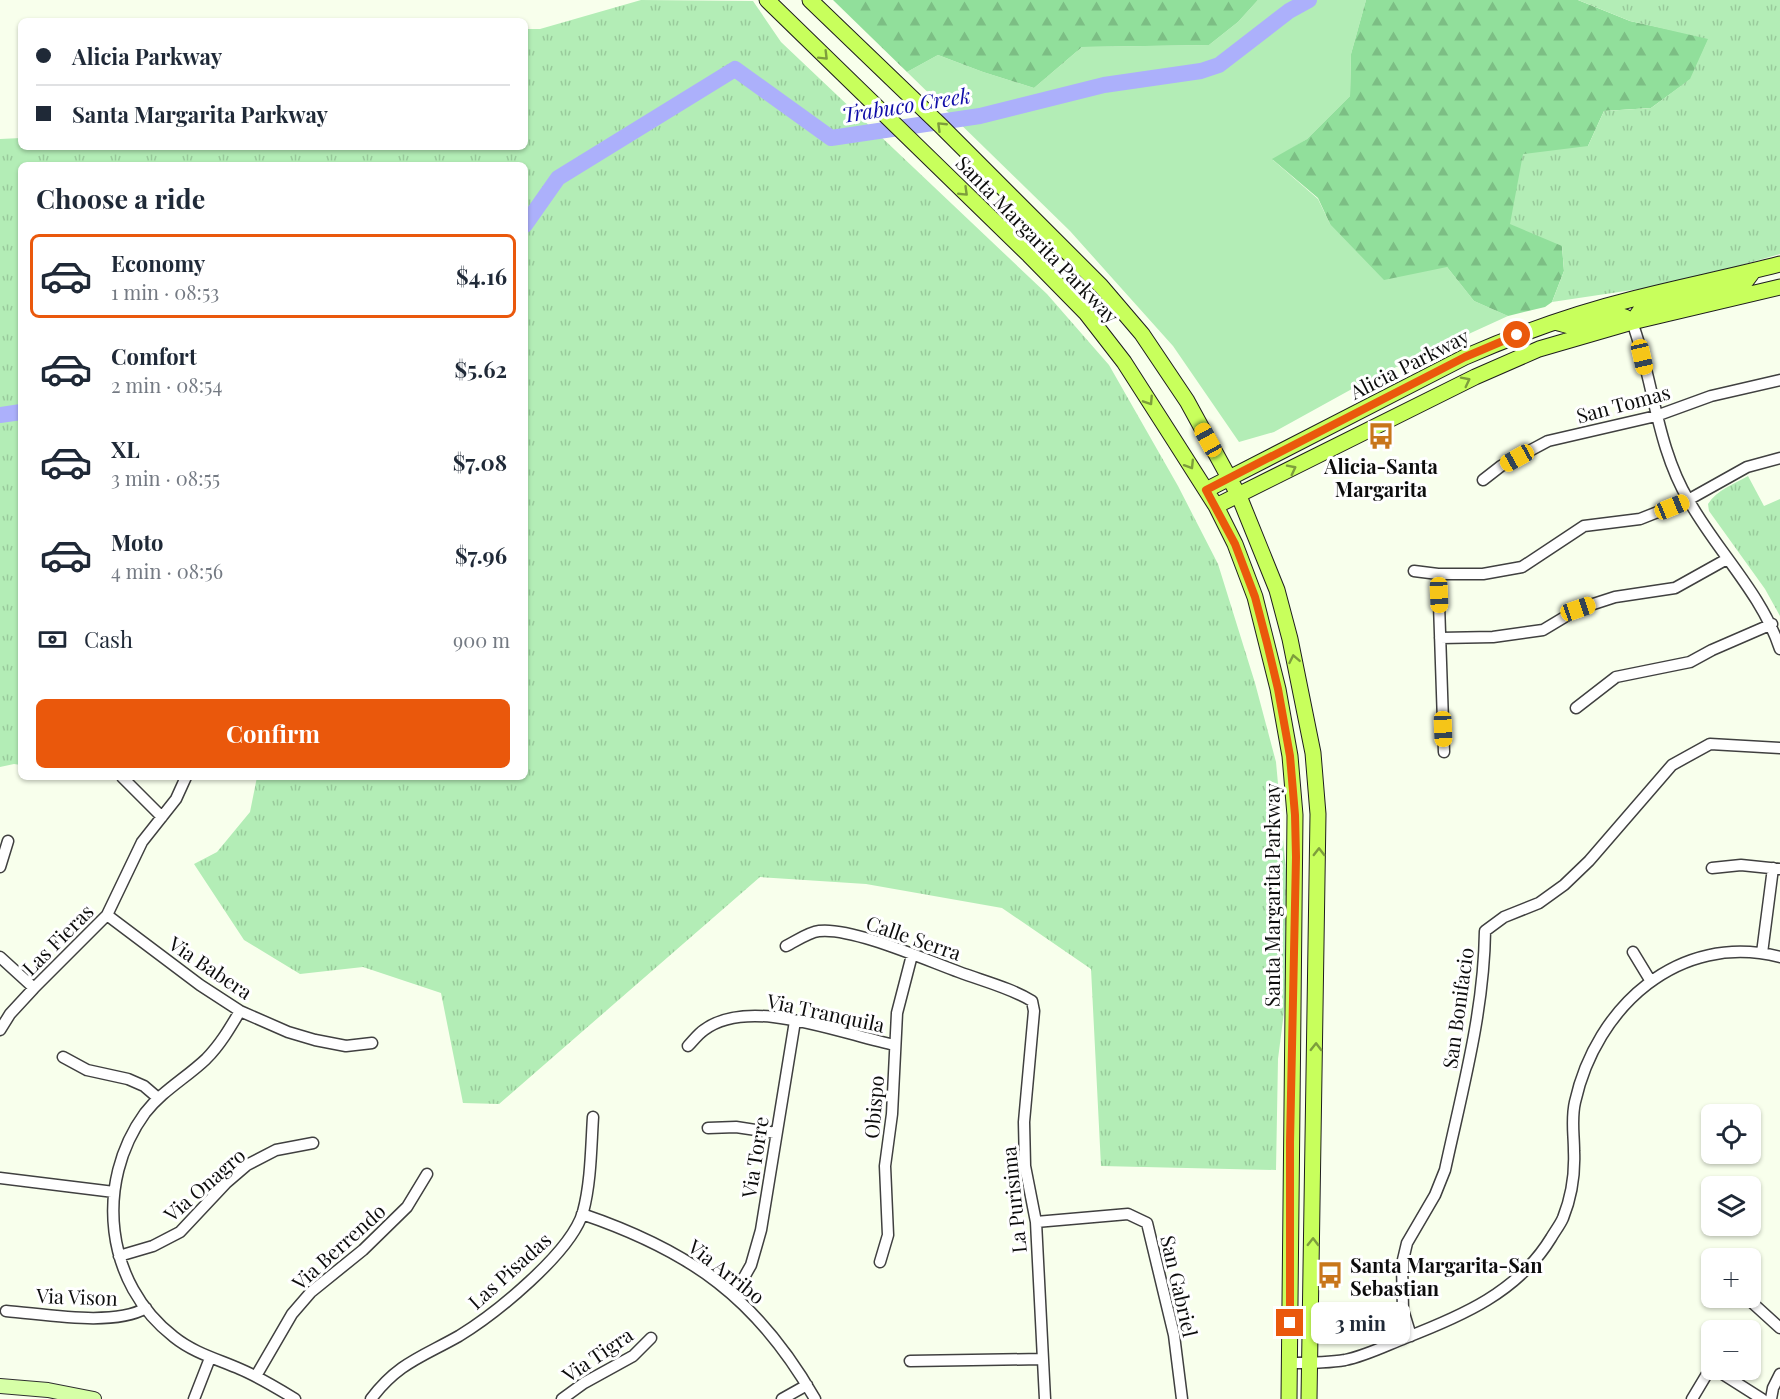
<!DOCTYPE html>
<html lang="en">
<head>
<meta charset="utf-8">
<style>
  body { margin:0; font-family:"Playfair Display",serif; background:#f2f2f3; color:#1f2937; height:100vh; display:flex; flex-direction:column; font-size:22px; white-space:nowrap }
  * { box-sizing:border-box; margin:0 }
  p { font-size:20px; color:#747a83 }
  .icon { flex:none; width:33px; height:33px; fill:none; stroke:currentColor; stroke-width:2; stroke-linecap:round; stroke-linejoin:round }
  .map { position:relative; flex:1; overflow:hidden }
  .drawer { position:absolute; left:18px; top:162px; width:510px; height:618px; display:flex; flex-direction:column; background:#fff; border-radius:9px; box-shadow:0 2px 4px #0004 }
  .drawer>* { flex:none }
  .hud { position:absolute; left:18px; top:18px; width:510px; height:132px; border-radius:9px; box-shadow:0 2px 4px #0004; display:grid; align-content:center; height:132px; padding:0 18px; background:#fff }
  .fabs { position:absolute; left:1701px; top:1104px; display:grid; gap:12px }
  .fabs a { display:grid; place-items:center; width:60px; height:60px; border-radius:9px; background:#fff; box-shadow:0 2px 4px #0004; font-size:30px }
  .end { position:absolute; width:27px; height:27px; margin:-14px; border:8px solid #ea580c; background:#fff; box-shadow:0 0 0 3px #fff }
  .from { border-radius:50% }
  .bubble { position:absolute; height:42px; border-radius:9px; background:#fff; box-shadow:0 2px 4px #0004; font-size:20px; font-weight:700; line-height:42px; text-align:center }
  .car { position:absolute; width:18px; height:36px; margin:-18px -9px; border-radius:8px; box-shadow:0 0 4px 2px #0007; background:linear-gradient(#f5c518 24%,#345 0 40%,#f5c518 0 76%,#345 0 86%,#f5c518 0) }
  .hud b { display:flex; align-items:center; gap:21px; height:57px; font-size:22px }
  .hud b+b { border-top:2px solid #e0e1e3 }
  .hud i { width:15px; height:15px; background:#1f2937 }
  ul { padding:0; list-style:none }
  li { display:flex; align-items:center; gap:18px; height:84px; margin:0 12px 9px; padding:0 6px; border:3px solid transparent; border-radius:9px }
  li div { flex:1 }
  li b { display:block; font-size:22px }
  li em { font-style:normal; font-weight:700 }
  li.selected { border-color:#ea580c }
  li>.icon { width:54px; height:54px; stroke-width:1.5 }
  h2 { padding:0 18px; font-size:27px; line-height:72px }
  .pay { display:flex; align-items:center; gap:15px; height:66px; padding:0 18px; font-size:22px }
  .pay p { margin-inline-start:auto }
  .primary-button { display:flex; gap:12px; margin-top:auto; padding:12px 18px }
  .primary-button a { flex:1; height:69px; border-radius:9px; background:#ea580c; color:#fff; font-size:24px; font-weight:700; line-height:69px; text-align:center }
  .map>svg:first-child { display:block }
  .grass { fill:#b3edb6 }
  .forest { fill:url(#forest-firs) }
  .park { fill:url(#park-tufts) }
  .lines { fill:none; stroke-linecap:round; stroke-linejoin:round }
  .river { stroke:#acb0fb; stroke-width:16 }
  .minor-casing { stroke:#404040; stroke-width:13 }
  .secondary-casing { stroke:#2f2f2f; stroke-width:16 }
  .primary-casing { stroke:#1e1e1e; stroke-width:17 }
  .minor { stroke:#fff; stroke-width:10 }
  .secondary { stroke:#d6ffa7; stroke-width:14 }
  .primary { stroke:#c8ff5c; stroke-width:15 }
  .oneway { stroke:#7d9e3c }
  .route { stroke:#ea580c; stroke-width:8 }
  .labels { text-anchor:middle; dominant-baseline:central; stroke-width:6; stroke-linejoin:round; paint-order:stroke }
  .street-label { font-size:20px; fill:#0d0d0d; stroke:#fff }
  .poi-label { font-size:20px; font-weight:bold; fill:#0d0d0d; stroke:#fff }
  .water-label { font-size:21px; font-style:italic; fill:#0f0ca8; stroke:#fff }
</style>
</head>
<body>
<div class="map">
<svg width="1780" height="1399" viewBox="0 0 1780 1399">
  <defs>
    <pattern id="forest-firs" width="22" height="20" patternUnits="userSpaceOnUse" patternTransform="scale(1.5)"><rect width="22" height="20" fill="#91df9b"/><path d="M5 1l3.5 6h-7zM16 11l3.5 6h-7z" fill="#7cbe84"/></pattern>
    <pattern id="park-tufts" width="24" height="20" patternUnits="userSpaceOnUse" patternTransform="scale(1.5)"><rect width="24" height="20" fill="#b3edb6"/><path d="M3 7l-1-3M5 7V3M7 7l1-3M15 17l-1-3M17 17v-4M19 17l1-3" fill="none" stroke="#99ca9b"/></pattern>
  </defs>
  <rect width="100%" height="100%" fill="#f8ffec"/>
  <path class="grass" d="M 1258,0 L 1366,0 L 1351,54 L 1350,96 L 1307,139 L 1273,160 L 1318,199 L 1330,224 L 1447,267 L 1474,301 L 1508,316 L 1370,379 L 1274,432 L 1239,442 L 1173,346 L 1070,231 L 907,72 L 938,55 L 983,72 L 1034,88 L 1082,47 L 1209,45 L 1238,22 Z"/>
  <path class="forest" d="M 833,0 L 1258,0 L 1238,22 L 1209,45 L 1082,47 L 1034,88 L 983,72 L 938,55 L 907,72 Z
    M 1366,0 L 1578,0 L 1630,21 L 1709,38 L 1691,79 L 1651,108 L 1604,111 L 1588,146 L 1562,246 L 1564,271 L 1552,302 L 1545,307 L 1508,316 L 1474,301 L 1447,267 L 1384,280 L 1330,224 L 1318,198 L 1272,159 L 1307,139 L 1350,96 L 1351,54 Z"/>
  <path class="park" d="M 641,0 L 753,1 L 781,42 L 1047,294 L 1109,365 L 1178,486 L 1218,564 L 1255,683 L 1276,762 L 1286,871 L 1285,1004 L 1278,1059 L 1276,1170 L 1101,1166 L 1091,969 L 1002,908 L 866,884 L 760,877 L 499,1104 L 463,1103 L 441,993 L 363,967 L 300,974 L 244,940 L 194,864 L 217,852 L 250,812 L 257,777 L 525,777 L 525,165 L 21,165 L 21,765 L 14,764 L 0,767 L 0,139 L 21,138 L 21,147 L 525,147 L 525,29 L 540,29 Z
    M 1578,0 L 1780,0 L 1780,254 L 1679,283 L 1552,302 L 1564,271 L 1562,246 L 1510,224 L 1523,154 L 1588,146 L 1604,111 L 1651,108 L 1690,79 L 1708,39 L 1630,21 Z
    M 1748,476 L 1764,506 L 1780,499 L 1780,616 L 1765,589 L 1709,511 L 1708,504 C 1717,490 1734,484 1748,476 Z"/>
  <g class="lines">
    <path class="river" d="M 525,225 L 558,178 L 735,69 L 831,138 L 980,116 L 1104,85 L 1201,71 L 1219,65 L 1289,11 L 1309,0
      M 0,415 L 21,412"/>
    <defs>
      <path id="minor" d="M 1632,322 C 1654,381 1656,446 1689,501 C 1717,551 1762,594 1780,649
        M 1483,480 L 1501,466 L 1548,441 L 1656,416 L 1711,396 L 1780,380
        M 1414,571 L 1438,574 L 1483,574 L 1522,567 L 1584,526 L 1640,519 L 1688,500 L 1747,467 L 1780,458
        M 1438,574 L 1444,752
        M 1440,638 L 1493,637 L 1543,630 L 1578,609 L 1615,597 L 1675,588 L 1727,559
        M 1576,708 L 1616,677 L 1690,662 L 1712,650 L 1772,624
        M 122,777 L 162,817
        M 0,867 L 8,841
        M 1712,868 L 1741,865 L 1780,869
        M 107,915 L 200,985 L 240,1011 L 288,1032 L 315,1040 L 346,1046 L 372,1043
        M 786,946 C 796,941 809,932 819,931 C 852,927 926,960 959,972 C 983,981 1011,988 1032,1001 L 1034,1011 L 1024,1122 L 1025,1166 L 1036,1222 L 1045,1399
        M 1633,952 L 1650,980
        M 1762,953 L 1773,868
        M 0,957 L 34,988
        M 240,1011 C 230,1028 220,1045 206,1059 C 186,1078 162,1091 145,1113 C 94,1183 105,1284 174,1337 C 194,1353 217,1359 240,1369 C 259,1377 277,1388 295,1399
        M 0,1030 L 10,1014 L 34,988 L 107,915 L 142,842 L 176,799 L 186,777
        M 688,1046 C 693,1041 698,1034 704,1030 C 750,995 844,1035 895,1045
        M 63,1057 L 87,1070 L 128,1079 L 144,1086 L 158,1098
        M 708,1128 L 736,1127 L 776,1133
        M 0,1178 L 114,1192
        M 582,1214 C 691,1251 757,1298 815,1399
        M 1036,1222 L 1128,1214 L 1147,1223 L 1174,1335 L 1182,1399
        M 119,1256 L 153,1246 L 180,1232 L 226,1183 L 247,1165 L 276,1150 L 313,1143
        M 880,1262 L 888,1235 L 885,1166 L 892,1114 L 897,1013 L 912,955
        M 734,1295 L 751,1265 L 761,1230 L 795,1021
        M 1747,1298 L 1780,1328
        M 6,1311 C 45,1314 113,1327 146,1308
        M 1411,1336 L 1403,1310 L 1402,1264 L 1407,1243 L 1435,1195 L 1445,1170 C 1462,1091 1484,1012 1485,931 L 1504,917 L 1539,903 L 1564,885 L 1589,861 L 1672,765 L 1710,744 L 1780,748
        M 910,1361 L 1042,1359
        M 1290,1363 C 1309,1363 1327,1363 1345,1360 C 1365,1356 1385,1346 1405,1338 C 1462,1316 1518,1292 1551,1238 C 1555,1231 1560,1225 1563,1218 C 1571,1198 1575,1173 1574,1151 C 1574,1134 1571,1119 1575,1102 C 1596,1007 1679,931 1780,957
        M 256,1376 L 292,1314 L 311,1292 L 363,1250 L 407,1207 L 427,1174
        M 194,1399 L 210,1358
        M 371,1399 C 398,1363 422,1357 459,1336 C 495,1314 571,1253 583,1212 C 591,1182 591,1148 593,1117
        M 562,1399 L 584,1383 L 633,1356 L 651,1338
        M 782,1399 L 807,1385
        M 1692,1399 L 1707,1374 L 1714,1371 L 1721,1373 L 1762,1399
        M 1771,1399 L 1773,1388 L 1780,1374"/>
      <path id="secondary" d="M 0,1386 L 48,1390 L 94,1399"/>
      <path id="primary" d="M 767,0 L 1029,255 L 1086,313 L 1124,362 L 1174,440 L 1216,506 L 1235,544 L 1255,597 L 1278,689 L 1290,756 L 1295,815 L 1289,1399
        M 810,0 L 940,125 L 1101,286 L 1142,334 L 1187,401 L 1239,496 L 1277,590 L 1290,639 L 1313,753 L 1318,814 L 1309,1399
        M 1558,323 C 1563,324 1571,327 1577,327 C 1596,326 1616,305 1632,322 L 1640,311 L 1648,307 L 1734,287 L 1746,281 L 1752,273
        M 1206,490 L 1465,357 C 1518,334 1573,314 1629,300 C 1679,287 1730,277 1780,264
        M 1216,506 L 1475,377 L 1539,349 L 1632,322 L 1780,287"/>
    </defs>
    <use href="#minor" class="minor-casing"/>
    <use href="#secondary" class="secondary-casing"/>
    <use href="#primary" class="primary-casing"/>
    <use href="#minor" class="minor"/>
    <use href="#secondary" class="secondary"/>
    <use href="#primary" class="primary"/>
  </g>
  <defs><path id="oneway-chevron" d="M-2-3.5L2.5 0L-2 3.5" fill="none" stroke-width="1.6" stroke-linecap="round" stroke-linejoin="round" transform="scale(1.5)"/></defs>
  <g class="oneway">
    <use href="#oneway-chevron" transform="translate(824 56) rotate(45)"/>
    <use href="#oneway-chevron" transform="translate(941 126) rotate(-136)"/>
    <use href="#oneway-chevron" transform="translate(964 192) rotate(44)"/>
    <use href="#oneway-chevron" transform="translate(1466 381) rotate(-27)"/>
    <use href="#oneway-chevron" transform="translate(1149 401) rotate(57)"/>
    <use href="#oneway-chevron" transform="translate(1190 465) rotate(58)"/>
    <use href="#oneway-chevron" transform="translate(1292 469) rotate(-27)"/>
    <use href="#oneway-chevron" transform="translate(1294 659) rotate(-101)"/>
    <use href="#oneway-chevron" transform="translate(1319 852) rotate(-90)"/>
    <use href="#oneway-chevron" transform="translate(1316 1047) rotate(-89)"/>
    <use href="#oneway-chevron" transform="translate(1313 1242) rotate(-89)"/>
  </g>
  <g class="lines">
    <path class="route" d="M 1290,1323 L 1290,1142 L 1296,857 L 1295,815 L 1290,756 L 1278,689 L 1267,643 L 1255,597 L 1235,544 L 1206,490 L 1465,357 L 1517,335"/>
  </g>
  <defs>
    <symbol id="bus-bare" viewBox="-9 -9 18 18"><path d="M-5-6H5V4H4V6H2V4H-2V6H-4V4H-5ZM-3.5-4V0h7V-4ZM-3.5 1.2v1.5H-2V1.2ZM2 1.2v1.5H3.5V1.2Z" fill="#c8761a" stroke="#fff" stroke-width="2.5" paint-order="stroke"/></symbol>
  </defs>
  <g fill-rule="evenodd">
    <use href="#bus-bare" x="1362" y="417" width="38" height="38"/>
    <use href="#bus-bare" x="1311" y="1256" width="38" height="38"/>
  </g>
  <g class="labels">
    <g class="street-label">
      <text transform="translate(1038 239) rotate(46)">Santa Margarita Parkway</text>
      <text transform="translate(1409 363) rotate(-27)">Alicia Parkway</text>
      <text transform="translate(1623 403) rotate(-15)">San Tomas</text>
      <text transform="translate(1271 895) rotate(-90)">Santa Margarita Parkway</text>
      <text transform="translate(914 937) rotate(19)">Calle Serra</text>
      <text transform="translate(57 939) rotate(-45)">Las Fieras</text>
      <text transform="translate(211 967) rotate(34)">Via Babera</text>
      <text transform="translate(1457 1008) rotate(-82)">San Bonifacio</text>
      <text transform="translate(826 1012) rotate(12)">Via Tranquila</text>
      <text transform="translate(873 1107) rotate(-85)">Obispo</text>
      <text transform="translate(754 1157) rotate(-81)">Via Torre</text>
      <text transform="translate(204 1184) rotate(-41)">Via Onagro</text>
      <text transform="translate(1013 1200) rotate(-96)">La Purisima</text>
      <text transform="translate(338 1246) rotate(-42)">Via Berrendo</text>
      <text transform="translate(509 1270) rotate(-42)">Las Pisadas</text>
      <text transform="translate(727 1271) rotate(38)">Via Arribo</text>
      <text transform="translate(1180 1286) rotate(77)">San Gabriel</text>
      <text transform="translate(77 1296) rotate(2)">Via Vison</text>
      <text transform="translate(597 1354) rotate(-34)">Via Tigra</text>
    </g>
    <g class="poi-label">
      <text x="1381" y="465">Alicia-Santa<tspan x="1381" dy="23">Margarita</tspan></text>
      <text x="1350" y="1264" text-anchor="start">Santa Margarita-San<tspan x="1350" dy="23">Sebastian</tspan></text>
    </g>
    <g class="water-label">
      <text transform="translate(906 104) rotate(-9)">Trabuco Creek</text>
    </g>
  </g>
</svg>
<div class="fabs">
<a><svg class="icon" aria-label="locate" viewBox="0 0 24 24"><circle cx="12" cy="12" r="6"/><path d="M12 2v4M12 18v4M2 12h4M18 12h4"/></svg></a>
<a><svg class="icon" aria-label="layers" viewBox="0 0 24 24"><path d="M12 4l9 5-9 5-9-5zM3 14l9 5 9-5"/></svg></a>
<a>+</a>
<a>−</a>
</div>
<i class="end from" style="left:1517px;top:335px"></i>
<i class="end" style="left:1290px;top:1323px"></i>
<div class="bubble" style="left:1311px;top:1302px;width:99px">3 min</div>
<i class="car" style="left:1642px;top:357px;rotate:167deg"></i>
<i class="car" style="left:1208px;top:440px;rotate:331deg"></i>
<i class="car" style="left:1517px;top:458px;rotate:241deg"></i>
<i class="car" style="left:1672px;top:507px;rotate:68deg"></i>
<i class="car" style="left:1439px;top:595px;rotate:178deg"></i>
<i class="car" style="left:1578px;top:609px;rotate:71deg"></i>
<i class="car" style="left:1443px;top:729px;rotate:178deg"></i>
<div class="hud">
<b><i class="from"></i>Alicia Parkway</b>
<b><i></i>Santa Margarita Parkway</b>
</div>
<section class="drawer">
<h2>Choose a ride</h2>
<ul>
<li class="selected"><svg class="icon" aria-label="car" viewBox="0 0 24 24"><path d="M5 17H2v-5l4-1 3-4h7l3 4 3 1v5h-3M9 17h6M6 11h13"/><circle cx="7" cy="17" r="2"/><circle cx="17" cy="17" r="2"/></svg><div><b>Economy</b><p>1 min · 08:53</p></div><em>$4.16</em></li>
<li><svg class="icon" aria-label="car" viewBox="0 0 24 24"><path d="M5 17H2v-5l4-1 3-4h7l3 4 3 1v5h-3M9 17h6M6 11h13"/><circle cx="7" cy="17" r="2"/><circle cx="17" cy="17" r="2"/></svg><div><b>Comfort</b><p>2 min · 08:54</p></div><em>$5.62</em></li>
<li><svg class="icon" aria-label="car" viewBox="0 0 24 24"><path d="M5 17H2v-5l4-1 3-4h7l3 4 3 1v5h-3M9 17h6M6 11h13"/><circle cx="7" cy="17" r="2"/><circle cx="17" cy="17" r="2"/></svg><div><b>XL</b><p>3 min · 08:55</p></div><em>$7.08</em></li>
<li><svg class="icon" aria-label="car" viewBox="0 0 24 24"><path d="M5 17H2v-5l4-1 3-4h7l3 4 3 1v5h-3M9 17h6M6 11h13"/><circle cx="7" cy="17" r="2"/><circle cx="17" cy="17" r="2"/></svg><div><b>Moto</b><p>4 min · 08:56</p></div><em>$7.96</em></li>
</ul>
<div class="pay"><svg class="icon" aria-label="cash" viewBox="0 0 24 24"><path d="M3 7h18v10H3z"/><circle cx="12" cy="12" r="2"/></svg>Cash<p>900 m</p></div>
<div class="primary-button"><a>Confirm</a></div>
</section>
</div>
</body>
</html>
